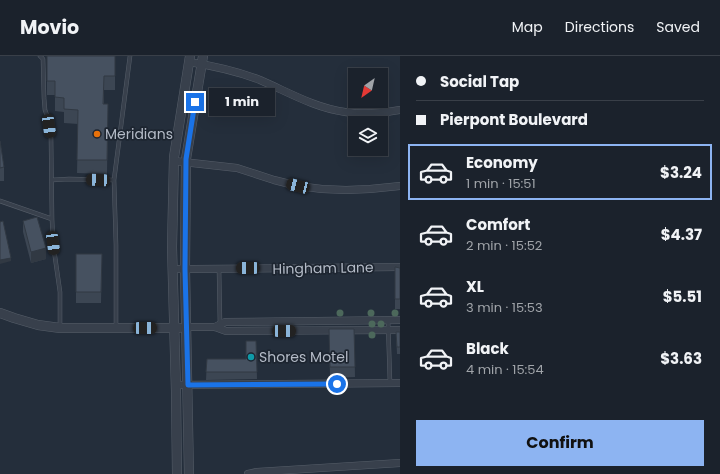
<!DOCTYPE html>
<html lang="en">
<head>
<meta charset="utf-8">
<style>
  body { margin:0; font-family:Poppins,sans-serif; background:#282f38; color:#f1f3f6; height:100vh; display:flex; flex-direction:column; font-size:15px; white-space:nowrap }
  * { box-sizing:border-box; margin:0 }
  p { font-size:13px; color:#a0a4a9 }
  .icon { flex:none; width:22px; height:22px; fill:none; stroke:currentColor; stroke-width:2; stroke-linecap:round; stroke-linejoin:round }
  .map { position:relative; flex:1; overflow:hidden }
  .side { display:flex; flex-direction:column; background:#1b222c; width:320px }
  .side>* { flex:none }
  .hud { display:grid; align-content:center; height:88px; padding:0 16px; background:#1b222c }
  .needle { width:26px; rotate:214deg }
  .fabs { position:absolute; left:348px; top:12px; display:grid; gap:8px }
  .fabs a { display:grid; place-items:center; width:40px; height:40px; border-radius:0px; background:#1b222c; box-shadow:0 4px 16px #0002,0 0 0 1px #393f48; font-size:20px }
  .end { position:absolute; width:18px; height:18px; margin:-9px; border:5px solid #1a73e8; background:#fff; box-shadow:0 0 0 2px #fff }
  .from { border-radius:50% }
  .bubble { position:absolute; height:28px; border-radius:0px; background:#1b222c; box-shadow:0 4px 16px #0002,0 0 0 1px #393f48; font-size:13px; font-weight:700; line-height:28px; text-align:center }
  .car { position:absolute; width:12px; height:24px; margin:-12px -6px; border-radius:5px; box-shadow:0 0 3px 1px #0007; background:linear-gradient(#222 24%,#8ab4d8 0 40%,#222 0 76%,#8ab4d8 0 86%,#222 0) }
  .hud b { display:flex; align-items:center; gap:14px; height:38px; font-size:15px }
  .hud b+b { border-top:1px solid #393f48 }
  .hud i { width:10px; height:10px; background:#f1f3f6 }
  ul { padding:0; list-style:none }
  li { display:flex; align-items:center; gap:12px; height:56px; margin:0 8px 6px; padding:0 8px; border:2px solid transparent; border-radius:0px }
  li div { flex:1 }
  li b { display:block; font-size:15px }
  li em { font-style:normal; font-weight:700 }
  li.selected { border-color:#8db4f2 }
  li>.icon { width:36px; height:36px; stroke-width:1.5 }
  .cta { display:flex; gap:8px; margin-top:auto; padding:8px 16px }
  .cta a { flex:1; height:46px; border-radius:0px; background:#8db4f2; color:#111; font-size:16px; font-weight:700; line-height:46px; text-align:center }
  header { display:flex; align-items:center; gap:24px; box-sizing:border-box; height:56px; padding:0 20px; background:#1b222c; border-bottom:1px solid #393f48 }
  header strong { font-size:19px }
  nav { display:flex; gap:22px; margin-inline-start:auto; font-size:14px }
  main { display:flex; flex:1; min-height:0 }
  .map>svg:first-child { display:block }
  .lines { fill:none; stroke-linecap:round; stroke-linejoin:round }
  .service-casing { stroke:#565e69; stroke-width:4.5 }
  .minor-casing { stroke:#565e69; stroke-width:8 }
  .tertiary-casing { stroke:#565e69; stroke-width:10 }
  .service { stroke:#38404c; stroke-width:3.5 }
  .minor { stroke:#38404c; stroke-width:7 }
  .tertiary { stroke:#38404c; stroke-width:9 }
  .tree { fill:#4c685b }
  .wall { fill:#3c4653 }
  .shaded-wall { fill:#313943 }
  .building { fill:#465160; stroke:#313943 }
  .route { stroke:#1a73e8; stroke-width:5 }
  .food-dot { fill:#e8710a; stroke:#1d2530; stroke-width:1.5 }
  .culture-dot { fill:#0f9aa8; stroke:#1d2530; stroke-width:1.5 }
  .labels { text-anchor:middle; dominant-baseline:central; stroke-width:3.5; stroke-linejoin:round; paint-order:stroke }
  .poi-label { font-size:14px; fill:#b4bbc7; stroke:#1d2530; text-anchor:start }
  .street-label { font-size:14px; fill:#b4bbc7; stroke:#1d2530 }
</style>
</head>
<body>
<header>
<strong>Movio</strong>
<nav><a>Map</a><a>Directions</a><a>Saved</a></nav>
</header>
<main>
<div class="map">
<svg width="400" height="418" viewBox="0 0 400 418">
  <rect width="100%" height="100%" fill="#242e3b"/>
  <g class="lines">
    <defs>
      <path id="service" d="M 40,0 L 43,3 L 44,42 L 45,54 L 49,65 L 51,82 L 52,163 L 53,187 L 60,236 L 60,272
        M 52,124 L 69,123 L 114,124 L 116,189 L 116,271
        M 114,124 L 130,0
        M 0,145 L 52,163
        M 219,213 L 220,268
        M 388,264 L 390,327"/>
      <path id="minor" d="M 189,6 C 214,10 237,15 260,24 C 288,36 315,52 345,56 C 364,59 382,57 400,54
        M 174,105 L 237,112 L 274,124 L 298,130 L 322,133 L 346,134 L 370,133 L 400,130
        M 173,213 L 194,213 L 400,211
        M 187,271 L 215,271 L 226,275 L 400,274
        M 215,271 L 225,266 L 400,264
        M 176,329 L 400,327
        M 248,418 L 257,416 L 400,407"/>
      <path id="tertiary" d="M 0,257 L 14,262 L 38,269 L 60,272 L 179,272
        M 177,418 L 176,336 L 172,191 L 174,101 L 190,0
        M 189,418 L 185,213 L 186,103 L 203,0"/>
    </defs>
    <use href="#service" class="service-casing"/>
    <use href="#minor" class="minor-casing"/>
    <use href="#tertiary" class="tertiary-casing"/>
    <use href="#service" class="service"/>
    <use href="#minor" class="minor"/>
    <use href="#tertiary" class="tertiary"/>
  </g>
  <g class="tree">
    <circle cx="340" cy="257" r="3.5"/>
    <circle cx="371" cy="257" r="3.5"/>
    <circle cx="395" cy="257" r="3.5"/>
    <circle cx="372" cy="268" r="3.5"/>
    <circle cx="381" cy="268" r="3.5"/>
    <circle cx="372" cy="279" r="3.5"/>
  </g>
  <path class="wall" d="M 47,0 L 115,0 L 115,34 L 104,34 L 104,48 L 108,48 L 107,118 L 77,117 L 78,68 L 64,67 L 64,56 L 55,55 L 55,39 L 47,39 Z
    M 0,85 L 4,111 L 4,125 L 0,125 Z
    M 23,165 L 46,203 L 31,207 L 23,176 Z
    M 76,198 L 102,198 L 101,247 L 76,247 Z
    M 395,211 L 400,212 L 400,253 L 395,253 Z
    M 329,273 L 354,273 L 355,321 L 330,322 Z
    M 396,276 L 400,276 L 400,298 L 397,298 Z
    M 256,285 L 257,323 L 206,324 L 207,303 L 246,303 Z"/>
  <path class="shaded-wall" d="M 46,192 L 46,203 L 31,207 L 31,196 Z
    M 11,202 L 11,205 L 0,208 L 0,204 Z"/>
  <path class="building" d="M 47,0 L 115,0 L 115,20 L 104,20 L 103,48 L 108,48 L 107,104 L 77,104 L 78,54 L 64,53 L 64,42 L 55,41 L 55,25 L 47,25 Z
    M 0,85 L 4,111 L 0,112 Z
    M 37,161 L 46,192 L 31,196 L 23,165 Z
    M 3,165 L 11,202 L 0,204 L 0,166 Z
    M 76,198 L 102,198 L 101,236 L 76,236 Z
    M 395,211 L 400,212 L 400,243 L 395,243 Z
    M 329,273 L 354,273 L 355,311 L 330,311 Z
    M 396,276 L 400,276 L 400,291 L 397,291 Z
    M 246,285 L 256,285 L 257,316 L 206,316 L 207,303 L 246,303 Z"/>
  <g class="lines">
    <path class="route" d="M 195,46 L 186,103 L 185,213 L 188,329 L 337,328"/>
  </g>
  <circle class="food-dot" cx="97" cy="78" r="4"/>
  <circle class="culture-dot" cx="251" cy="301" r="4"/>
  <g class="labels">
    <g class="poi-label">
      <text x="105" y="78">Meridians</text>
      <text x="259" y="301">Shores Motel</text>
    </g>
    <g class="street-label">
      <text transform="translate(323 212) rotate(-1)">Hingham Lane</text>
    </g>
  </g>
</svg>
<div class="fabs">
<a><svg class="needle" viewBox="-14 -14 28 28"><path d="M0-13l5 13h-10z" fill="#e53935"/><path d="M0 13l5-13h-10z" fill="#a0a4a9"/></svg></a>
<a><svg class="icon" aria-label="layers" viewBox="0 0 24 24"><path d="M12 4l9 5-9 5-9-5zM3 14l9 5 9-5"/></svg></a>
</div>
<i class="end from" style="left:337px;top:328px"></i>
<i class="end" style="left:195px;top:46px"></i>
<div class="bubble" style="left:209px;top:32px;width:66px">1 min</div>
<i class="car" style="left:49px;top:70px;rotate:172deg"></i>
<i class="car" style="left:98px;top:124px;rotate:272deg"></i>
<i class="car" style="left:298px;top:130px;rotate:284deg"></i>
<i class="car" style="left:53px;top:187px;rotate:172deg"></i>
<i class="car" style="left:248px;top:212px;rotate:269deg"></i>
<i class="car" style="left:145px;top:272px;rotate:89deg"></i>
<i class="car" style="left:284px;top:275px;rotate:90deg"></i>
</div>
<section class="side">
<div class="hud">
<b><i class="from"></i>Social Tap</b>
<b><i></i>Pierpont Boulevard</b>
</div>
<ul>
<li class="selected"><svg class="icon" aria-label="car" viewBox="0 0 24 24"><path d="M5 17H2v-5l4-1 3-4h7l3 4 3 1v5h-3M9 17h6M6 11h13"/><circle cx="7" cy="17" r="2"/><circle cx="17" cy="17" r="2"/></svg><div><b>Economy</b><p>1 min · 15:51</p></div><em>$3.24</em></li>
<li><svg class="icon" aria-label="car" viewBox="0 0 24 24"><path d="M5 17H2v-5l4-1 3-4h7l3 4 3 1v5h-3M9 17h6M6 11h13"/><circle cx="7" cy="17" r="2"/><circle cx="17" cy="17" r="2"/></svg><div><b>Comfort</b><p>2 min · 15:52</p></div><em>$4.37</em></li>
<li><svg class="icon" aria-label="car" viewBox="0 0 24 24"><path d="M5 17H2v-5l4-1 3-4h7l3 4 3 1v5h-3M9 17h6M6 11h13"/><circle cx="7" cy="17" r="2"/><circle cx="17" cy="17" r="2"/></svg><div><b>XL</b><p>3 min · 15:53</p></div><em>$5.51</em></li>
<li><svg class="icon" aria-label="car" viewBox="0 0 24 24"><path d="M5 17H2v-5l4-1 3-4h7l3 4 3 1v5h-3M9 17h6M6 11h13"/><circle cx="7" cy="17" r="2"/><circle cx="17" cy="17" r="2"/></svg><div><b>Black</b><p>4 min · 15:54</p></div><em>$3.63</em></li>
</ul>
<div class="cta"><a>Confirm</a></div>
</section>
</main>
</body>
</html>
